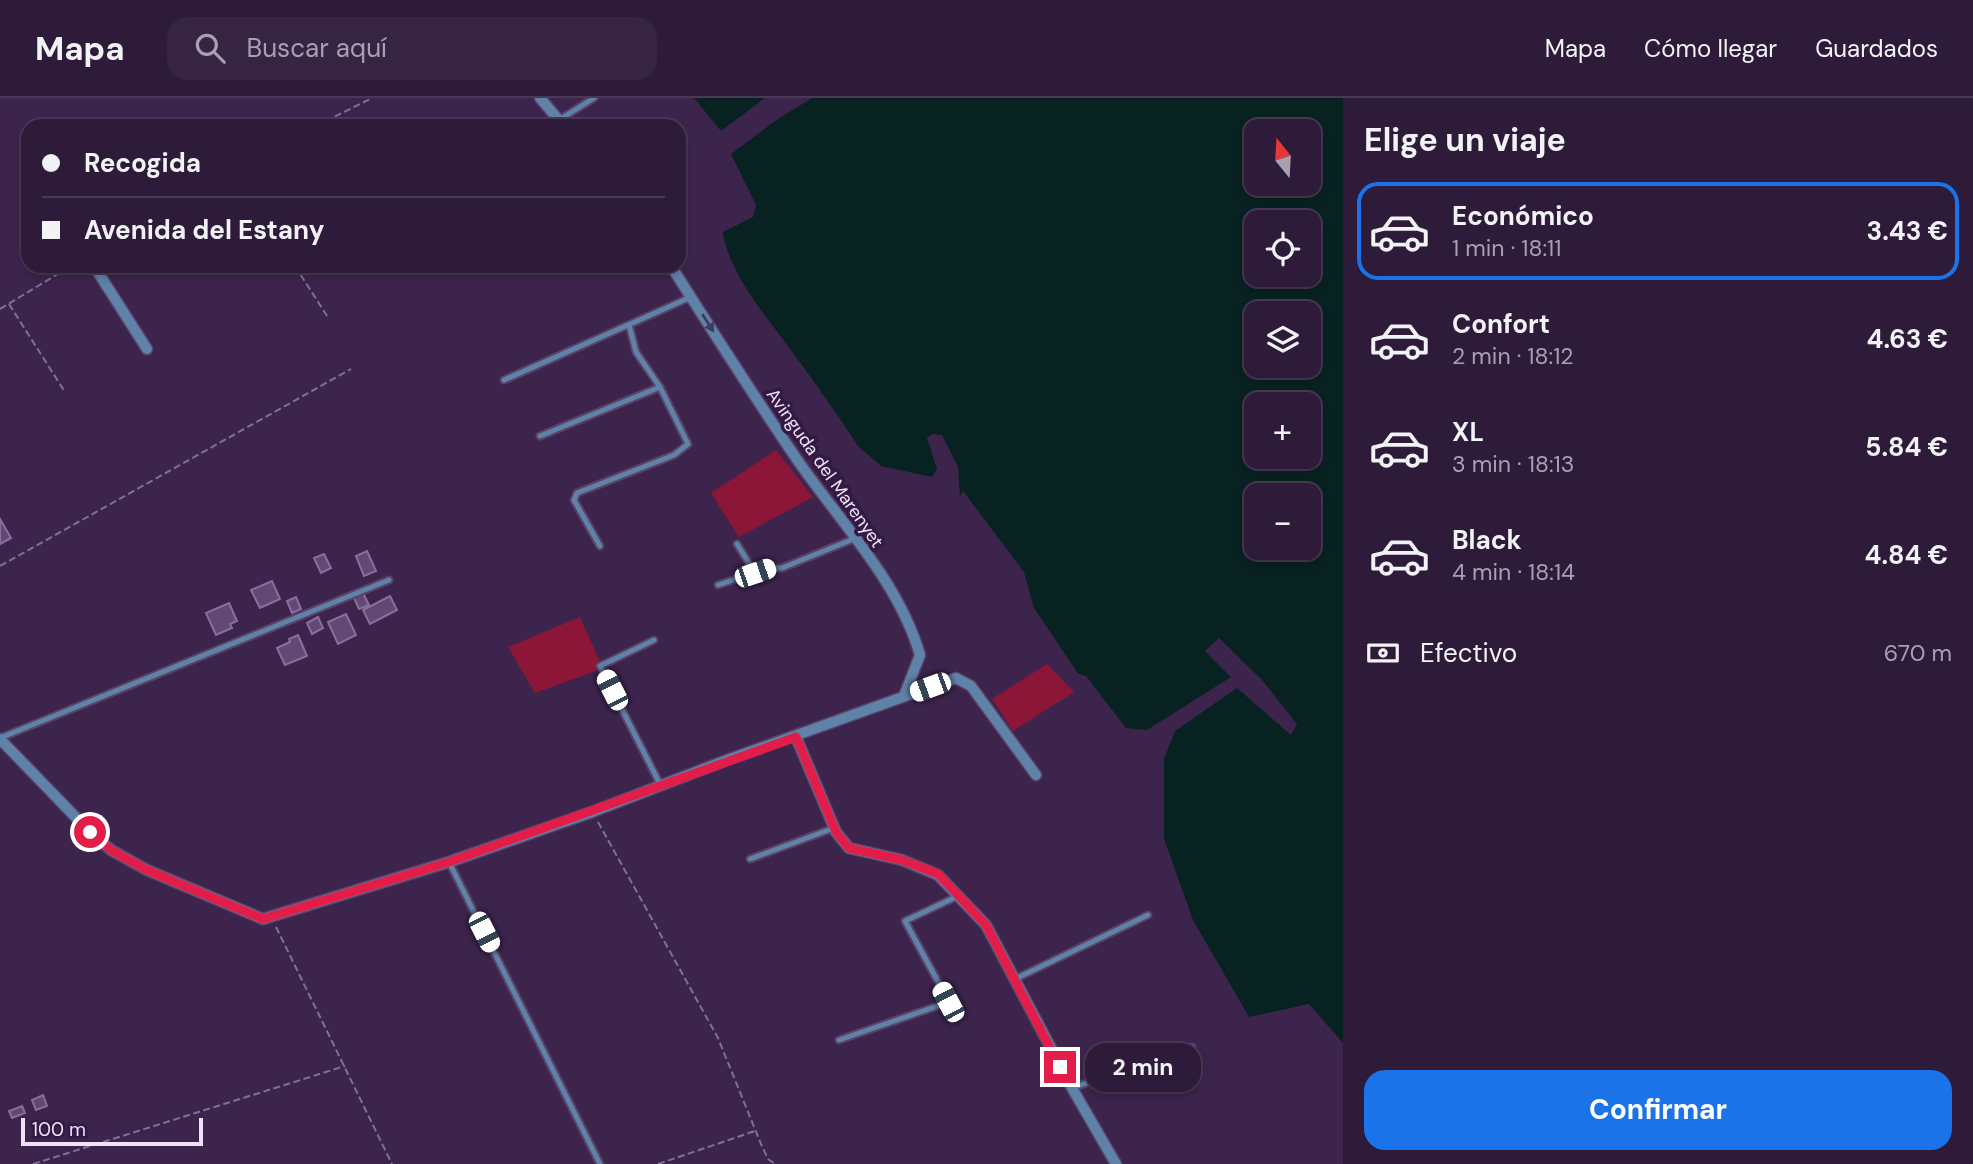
<!DOCTYPE html>
<html lang="es">
<head>
<meta charset="utf-8">
<style>
  body { margin:0; font-family:"DM Sans",sans-serif; background:#362442; color:#f1f3f6; height:100vh; display:flex; flex-direction:column; font-size:26px; white-space:nowrap }
  * { box-sizing:border-box; margin:0 }
  p { font-size:23px; color:#a7a1af }
  .icon { flex:none; width:38px; height:38px; fill:none; stroke:currentColor; stroke-width:2; stroke-linecap:round; stroke-linejoin:round }
  .map { position:relative; flex:1; overflow:hidden }
  .sheet { display:flex; flex-direction:column; background:#2e1b3a; width:630px }
  .sheet>* { flex:none }
  .top-card { position:absolute; left:21px; top:21px; width:665px; height:154px; border-radius:21px; box-shadow:0 4px 10px #0003,0 0 0 2px #493954; display:grid; align-content:center; height:154px; padding:0 21px; background:#2e1b3a }
  .needle { width:46px; rotate:342deg }
  .controls { position:absolute; left:1244px; top:21px; display:grid; gap:14px }
  .controls a { display:grid; place-items:center; width:77px; height:77px; border-radius:14px; background:#2e1b3a; box-shadow:0 4px 10px #0003,0 0 0 2px #493954; font-size:35px }
  .scale { position:absolute; left:21px; bottom:18px; width:182px; box-sizing:border-box; padding-left:7px; border:4px solid #f1e2fc; border-top:0; font-size:19px; line-height:24px; white-space:nowrap; color:#f1e2fc; -webkit-text-stroke:5px #331a42; paint-order:stroke }
  .end { position:absolute; width:32px; height:32px; margin:-16px; border:9px solid #e11d48; background:#fff; box-shadow:0 0 0 4px #fff }
  .from { border-radius:50% }
  .bubble { position:absolute; height:49px; border-radius:21px; background:#2e1b3a; box-shadow:0 4px 10px #0003,0 0 0 2px #493954; font-size:23px; font-weight:700; line-height:49px; text-align:center }
  .car { position:absolute; width:21px; height:42px; margin:-21px -10px; border-radius:9px; box-shadow:0 0 5px 2px #0007; background:linear-gradient(#fff 24%,#345 0 40%,#fff 0 76%,#345 0 86%,#fff 0) }
  .top-card b { display:flex; align-items:center; gap:24px; height:66px; font-size:26px }
  .top-card b+b { border-top:2px solid #493954 }
  .top-card i { width:18px; height:18px; background:#f1f3f6 }
  ul { padding:0; list-style:none }
  li { display:flex; align-items:center; gap:21px; height:98px; margin:0 14px 10px; padding:0 7px; border:4px solid transparent; border-radius:21px }
  li div { flex:1 }
  li b { display:block; font-size:26px }
  li em { font-style:normal; font-weight:700 }
  li.selected { border-color:#1a73e8 }
  li>.icon { width:63px; height:63px; stroke-width:1.5 }
  h2 { padding:0 21px; font-size:32px; line-height:84px }
  .pay { display:flex; align-items:center; gap:18px; height:77px; padding:0 21px; font-size:26px }
  .pay p { margin-inline-start:auto }
  .button { display:flex; gap:14px; margin-top:auto; padding:14px 21px }
  .button a { flex:1; height:80px; border-radius:21px; background:#1a73e8; color:#fff; font-size:28px; font-weight:700; line-height:80px; text-align:center }
  header { display:flex; align-items:center; gap:42px; box-sizing:border-box; height:98px; padding:0 35px; background:#2e1b3a; border-bottom:2px solid #493954 }
  header strong { font-size:33px }
  nav { display:flex; gap:38px; margin-inline-start:auto; font-size:24px }
  .search { width:490px; height:63px; background:#362442; display:flex; align-items:center; gap:18px; box-sizing:border-box; padding:0 24px; border-radius:21px; color:#a7a1af; font-size:26px }
  main { display:flex; flex:1; min-height:0 }
  .map>svg:first-child { display:block }
  .green { fill:#8c1638 }
  .water { fill:#082221; fill-rule:evenodd }
  .pier { fill:#3d244d }
  .building { fill:#624874; stroke:#8a6e9d; stroke-width:2 }
  .lines { fill:none; stroke-linecap:round; stroke-linejoin:round }
  .service-casing { stroke:#5a4269; stroke-width:9 }
  .minor-casing { stroke:#5a4269; stroke-width:13 }
  .path { stroke:#846f92; stroke-width:2; stroke-dasharray:7 3.5; stroke-linecap:butt }
  .service { stroke:#5f82a8; stroke-width:5 }
  .minor { stroke:#5f82a8; stroke-width:10 }
  .oneway { fill:#403961 }
  .route { stroke:#e11d48; stroke-width:9 }
  .labels { text-anchor:middle; dominant-baseline:central; stroke-width:7; stroke-linejoin:round; paint-order:stroke }
  .street-label { font-size:18px; fill:#f1e2fc; stroke:#331a42 }
</style>
</head>
<body>
<header>
<strong>Mapa</strong>
<div class="search"><svg class="icon" aria-label="search" viewBox="0 0 24 24"><circle cx="10" cy="10" r="6"/><path d="M15 15l6 6"/></svg>Buscar aquí</div>
<nav><a>Mapa</a><a>Cómo llegar</a><a>Guardados</a></nav>
</header>
<main>
<div class="map">
<svg width="1343" height="1066" viewBox="0 0 1343 1066">
  <rect width="100%" height="100%" fill="#3d244d"/>
  <path class="green" d="M 776,352 L 813,399 L 739,439 L 711,395 Z
    M 580,519 L 601,566 L 596,573 L 535,595 L 508,549 Z
    M 1047,566 L 1074,594 L 1013,633 L 992,601 Z"/>
  <path class="water" d="M 694,0 L 765,0 L 721,33 Z
    M 812,0 L 1343,0 L 1343,945 L 1309,906 L 1249,919 L 1193,822 L 1164,741 L 1164,661 L 1175,633 L 1237,590 L 1291,637 L 1297,626 L 1262,582 L 1219,540 L 1205,553 L 1231,579 L 1147,632 L 1126,630 L 1086,578 L 1064,571 L 1024,512 L 1020,476 L 960,400 L 958,369 L 942,337 L 932,336 L 927,340 L 937,371 L 932,379 L 881,368 L 858,348 C 837,316 816,286 793,255 C 766,217 729,178 722,130 L 752,111 L 727,61 L 741,44 ZM 1256,33 L 1309,33 L 1309,86 L 1256,86 ZM 1256,124 L 1309,124 L 1309,177 L 1256,177 ZM 1256,215 L 1309,215 L 1309,268 L 1256,268 ZM 1256,306 L 1309,306 L 1309,359 L 1256,359 ZM 1256,397 L 1309,397 L 1309,450 L 1256,450 Z"/>
  <path class="pier" d="M 799,5 L 731,56 L 756,107 L 753,119 L 719,136 L 720,128 L 748,110 L 741,90 L 724,62 L 726,57 L 739,41 Z
    M 963,393 L 1024,474 L 1034,510 L 1081,580 L 1064,575 L 1034,533 L 1020,506 L 1016,477 L 958,402 Z"/>
  <path class="building" d="M 0,421 L 11,440 L 0,446 Z
    M 367,453 L 376,473 L 364,478 L 356,458 Z
    M 324,456 L 331,470 L 321,475 L 314,460 Z
    M 272,483 L 280,501 L 260,510 L 251,492 Z
    M 363,495 L 369,507 L 359,511 L 354,500 Z
    M 390,498 L 397,512 L 370,526 L 363,512 Z
    M 296,499 L 301,511 L 292,515 L 287,503 Z
    M 229,505 L 237,523 L 230,526 L 232,530 L 216,537 L 206,515 Z
    M 346,516 L 356,537 L 338,546 L 328,524 Z
    M 318,519 L 323,530 L 312,536 L 307,525 Z
    M 298,537 L 307,558 L 285,567 L 277,550 L 290,544 L 289,541 Z
    M 43,997 L 47,1008 L 36,1012 L 32,1002 Z
    M 22,1008 L 25,1015 L 12,1020 L 9,1013 Z"/>
  <g class="lines">
    <defs>
      <path id="service" d="M 559,22 L 594,0
        M 504,282 L 691,199
        M 540,338 L 660,289
        M 737,446 L 755,475
        M 600,448 L 574,402 L 577,395 L 674,357 L 688,346 L 660,289 L 636,254 L 629,227
        M 718,487 L 769,470 L 782,470 L 856,440
        M 654,542 L 600,568 L 661,688
        M 0,640 L 389,482
        M 750,761 L 834,730
        M 449,764 L 600,1066
        M 1015,881 L 1148,817
        M 839,942 L 949,904 L 905,823 L 958,798
        M 1072,990 L 1192,949"/>
      <path id="minor" d="M 540,0 L 564,28
        M 94,168 L 147,251
        M 671,168 C 712,232 753,297 796,360 C 840,424 898,482 920,557 L 904,598
        M 796,639 L 836,734 L 849,750 L 902,762 L 938,777 L 986,827 L 1072,990 L 1116,1066
        M 0,641 L 90,734 L 111,752 L 147,772 L 263,821 L 449,764 L 592,714 L 727,662 L 956,580 L 971,588 L 1036,677"/>
    </defs>
    <use href="#service" class="service-casing"/>
    <use href="#minor" class="minor-casing"/>
    <path class="path" d="M 316,28 L 372,0
      M 295,168 L 329,221
      M 9,206 L 65,294
      M 0,211 L 71,168
      M 0,468 L 351,271
      M 598,724 L 718,940 L 761,1046 L 768,1061 L 775,1066
      M 276,829 L 392,1066
      M 33,1066 L 345,968
      M 658,1066 L 755,1033"/>
    <use href="#service" class="service"/>
    <use href="#minor" class="minor"/>
  </g>
  <defs><path id="oneway-solid" d="M-6-.8H1V-3.2L6.5 0L1 3.2V.8H-6Z" transform="scale(1.75)"/></defs>
  <use class="oneway" href="#oneway-solid" transform="translate(708 225) rotate(57)"/>
  <g class="lines">
    <path class="route" d="M 90,734 L 111,752 L 147,772 L 263,821 L 449,764 L 796,639 L 836,734 L 849,750 L 902,762 L 938,776 L 986,827 L 1060,969"/>
  </g>
  <g class="labels">
    <g class="street-label">
      <text transform="translate(825 370) rotate(55)">Avinguda del Marenyet</text>
    </g>
  </g>
</svg>
<div class="controls">
<a><svg class="needle" viewBox="-14 -14 28 28"><path d="M0-13l5 13h-10z" fill="#e53935"/><path d="M0 13l5-13h-10z" fill="#a7a1af"/></svg></a>
<a><svg class="icon" aria-label="locate" viewBox="0 0 24 24"><circle cx="12" cy="12" r="6"/><path d="M12 2v4M12 18v4M2 12h4M18 12h4"/></svg></a>
<a><svg class="icon" aria-label="layers" viewBox="0 0 24 24"><path d="M12 4l9 5-9 5-9-5zM3 14l9 5 9-5"/></svg></a>
<a>+</a>
<a>−</a>
</div>
<div class="scale">100 m</div>
<i class="end from" style="left:90px;top:734px"></i>
<i class="end" style="left:1060px;top:969px"></i>
<div class="bubble" style="left:1085px;top:945px;width:116px">2 min</div>
<i class="car" style="left:755px;top:475px;rotate:71deg"></i>
<i class="car" style="left:930px;top:589px;rotate:250deg"></i>
<i class="car" style="left:612px;top:592px;rotate:333deg"></i>
<i class="car" style="left:484px;top:834px;rotate:153deg"></i>
<i class="car" style="left:948px;top:904px;rotate:332deg"></i>
<div class="top-card">
<b><i class="from"></i>Recogida</b>
<b><i></i>Avenida del Estany</b>
</div>
</div>
<section class="sheet">
<h2>Elige un viaje</h2>
<ul>
<li class="selected"><svg class="icon" aria-label="car" viewBox="0 0 24 24"><path d="M5 17H2v-5l4-1 3-4h7l3 4 3 1v5h-3M9 17h6M6 11h13"/><circle cx="7" cy="17" r="2"/><circle cx="17" cy="17" r="2"/></svg><div><b>Económico</b><p>1 min · 18:11</p></div><em>3.43 €</em></li>
<li><svg class="icon" aria-label="car" viewBox="0 0 24 24"><path d="M5 17H2v-5l4-1 3-4h7l3 4 3 1v5h-3M9 17h6M6 11h13"/><circle cx="7" cy="17" r="2"/><circle cx="17" cy="17" r="2"/></svg><div><b>Confort</b><p>2 min · 18:12</p></div><em>4.63 €</em></li>
<li><svg class="icon" aria-label="car" viewBox="0 0 24 24"><path d="M5 17H2v-5l4-1 3-4h7l3 4 3 1v5h-3M9 17h6M6 11h13"/><circle cx="7" cy="17" r="2"/><circle cx="17" cy="17" r="2"/></svg><div><b>XL</b><p>3 min · 18:13</p></div><em>5.84 €</em></li>
<li><svg class="icon" aria-label="car" viewBox="0 0 24 24"><path d="M5 17H2v-5l4-1 3-4h7l3 4 3 1v5h-3M9 17h6M6 11h13"/><circle cx="7" cy="17" r="2"/><circle cx="17" cy="17" r="2"/></svg><div><b>Black</b><p>4 min · 18:14</p></div><em>4.84 €</em></li>
</ul>
<div class="pay"><svg class="icon" aria-label="cash" viewBox="0 0 24 24"><path d="M3 7h18v10H3z"/><circle cx="12" cy="12" r="2"/></svg>Efectivo<p>670 m</p></div>
<div class="button"><a>Confirmar</a></div>
</section>
</main>
</body>
</html>
